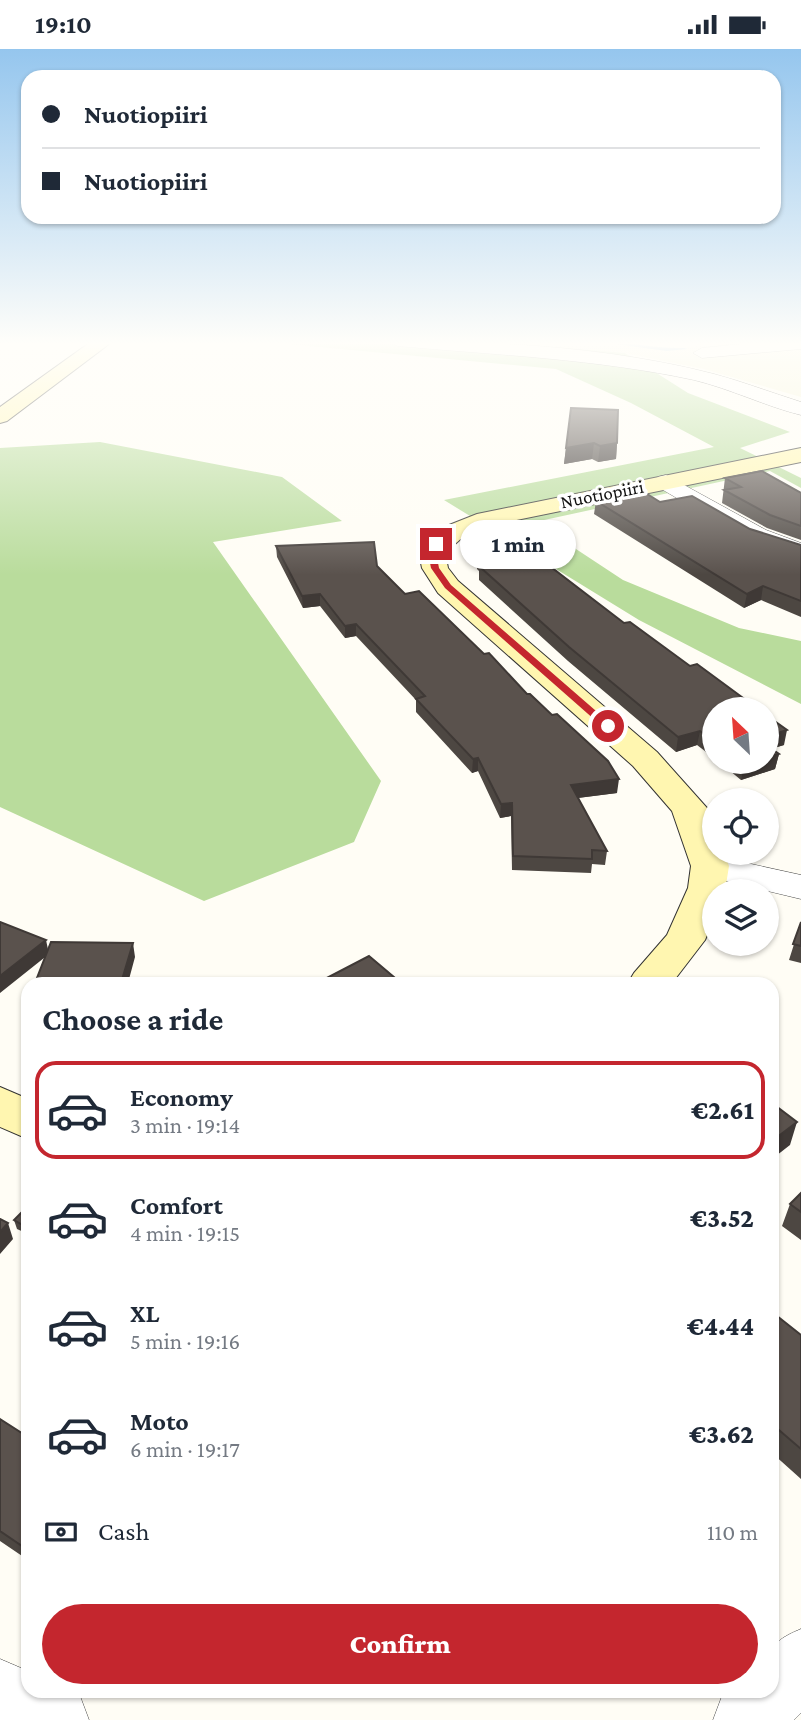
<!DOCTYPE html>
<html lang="en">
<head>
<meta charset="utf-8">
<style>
  body { margin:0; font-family:"Crimson Pro",serif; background:#f6f6f7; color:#1f2937; height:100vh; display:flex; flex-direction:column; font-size:26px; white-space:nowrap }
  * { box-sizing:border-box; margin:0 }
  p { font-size:23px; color:#747a83 }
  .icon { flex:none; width:38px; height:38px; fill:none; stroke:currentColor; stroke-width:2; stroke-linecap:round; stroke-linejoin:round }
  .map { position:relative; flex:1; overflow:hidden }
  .drawer { position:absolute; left:21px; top:928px; width:758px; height:721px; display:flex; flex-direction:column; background:#fff; border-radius:21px; box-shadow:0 2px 5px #0004 }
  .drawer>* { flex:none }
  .banner { position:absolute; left:21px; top:21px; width:760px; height:154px; border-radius:21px; box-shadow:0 2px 5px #0004; display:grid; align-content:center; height:154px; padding:0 21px; background:#fff }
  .needle { width:46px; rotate:335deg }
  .buttons { position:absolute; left:702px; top:648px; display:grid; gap:14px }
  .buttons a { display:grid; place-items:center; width:77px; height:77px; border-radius:50%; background:#fff; box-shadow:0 2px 5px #0004; font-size:35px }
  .end { position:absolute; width:32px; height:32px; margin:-16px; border:9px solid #c4262e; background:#fff; box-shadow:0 0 0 4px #fff }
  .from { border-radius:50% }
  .bubble { position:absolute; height:49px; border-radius:24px; background:#fff; box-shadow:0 2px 5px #0004; font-size:23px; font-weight:800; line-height:49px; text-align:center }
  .banner b { display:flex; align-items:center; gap:24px; height:66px; font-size:26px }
  .banner b+b { border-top:2px solid #e0e1e3 }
  .banner i { width:18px; height:18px; background:#1f2937 }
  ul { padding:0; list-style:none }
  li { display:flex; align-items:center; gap:21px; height:98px; margin:0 14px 10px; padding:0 7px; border:4px solid transparent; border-radius:21px }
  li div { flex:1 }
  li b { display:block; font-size:26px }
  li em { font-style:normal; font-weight:800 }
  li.current { border-color:#c4262e }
  li>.icon { width:63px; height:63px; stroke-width:1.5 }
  h2 { padding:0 21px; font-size:32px; line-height:84px }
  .pay { display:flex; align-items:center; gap:18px; height:77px; padding:0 21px; font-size:26px }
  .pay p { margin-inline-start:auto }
  .cta { display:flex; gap:14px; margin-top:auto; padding:14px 21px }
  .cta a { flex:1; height:80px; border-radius:42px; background:#c4262e; color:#fff; font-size:28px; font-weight:800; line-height:80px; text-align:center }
  .status { display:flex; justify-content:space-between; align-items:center; height:49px; padding:0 35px; background:#fff; direction:ltr }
  .status svg { height:19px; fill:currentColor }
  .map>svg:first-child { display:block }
  .farmland { fill:#f6f3d4 }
  .forest { fill:#b9dc9c }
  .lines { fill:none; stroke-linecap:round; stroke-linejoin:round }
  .stream { fill:#3f96cf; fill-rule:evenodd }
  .street-casing { stroke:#444; stroke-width:1 }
  .secondary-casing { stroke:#333; stroke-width:2 }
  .street { fill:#fff; fill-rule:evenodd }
  .secondary { fill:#fff6b0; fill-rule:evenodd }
  .wall { fill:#4d4742 }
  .shaded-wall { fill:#3f3936 }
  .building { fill:#5a524d; stroke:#3f3936; stroke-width:2 }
  .route { fill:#c4262e }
  .labels { text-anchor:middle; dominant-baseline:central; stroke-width:7; stroke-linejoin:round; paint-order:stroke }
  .far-street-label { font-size:19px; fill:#111; stroke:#fff }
</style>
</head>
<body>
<div class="status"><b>19:10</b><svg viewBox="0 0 49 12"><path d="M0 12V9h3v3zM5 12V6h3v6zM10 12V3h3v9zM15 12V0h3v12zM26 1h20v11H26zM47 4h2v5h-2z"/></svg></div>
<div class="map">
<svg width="801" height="1671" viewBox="0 0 801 1671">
  <rect width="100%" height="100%" fill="#fffdf5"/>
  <path class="farmland" d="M 484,292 L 602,292 L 661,299 L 696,298 L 693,292 L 801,292 L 801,348 L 704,320 L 625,304 Z"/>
  <path class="forest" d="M 255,292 L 484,292 L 625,304 L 688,344 L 790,383 L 740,399 L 801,429 L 801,439 L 770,422 L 535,473 L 623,531 L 739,579 L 801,592 L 801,655 L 639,571 L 444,451 L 714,398 L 631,354 L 556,320 Z
    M 100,393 L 282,428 L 342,472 L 213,493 L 381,732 L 354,793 L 204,852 L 0,758 L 0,399 Z"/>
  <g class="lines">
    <path class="stream" d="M 593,292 C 624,292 654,300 685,299 L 687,300 L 667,302 Z
      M 746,294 L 748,296 L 710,299 L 708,298 Z"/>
    <defs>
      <path id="street" d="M 390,292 C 498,292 609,298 714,325 C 744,333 772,344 801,353 L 801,366 C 765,357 731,340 694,331 C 597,310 497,306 398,297 Z
        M 772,292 L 801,292 L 801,300 L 702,309 L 693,304 L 702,299 Z
        M 666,426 L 766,481 L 801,494 L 801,509 L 748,491 L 658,438 L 655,433 L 658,428 Z
        M 710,806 L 801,826 L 801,850 L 697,825 L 692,817 L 697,809 Z
        M 801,1580 L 801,1664 L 794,1671 L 713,1671 L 722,1647 L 729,1642 L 772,1642 C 772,1604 762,1596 801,1580 Z
        M 0,1610 L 28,1622 L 28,1642 L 68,1642 L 80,1647 L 89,1671 L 0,1671 Z"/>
      <path id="secondary" d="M 92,292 L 113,292 L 7,372 L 0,374 L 0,358 Z
        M 801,399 L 801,413 L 492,476 L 464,487 L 445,504 L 448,519 L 458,532 L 657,703 L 707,759 L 714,778 L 714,803 L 724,803 L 729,817 L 725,842 L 714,842 L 714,869 L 705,891 L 672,934 L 628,934 L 634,924 L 667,886 L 688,839 L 691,817 L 672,762 L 633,717 L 438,544 L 422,519 L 419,504 L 439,480 L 477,465 Z
        M 0,1038 L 28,1050 L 28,1090 L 0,1078 Z"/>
    </defs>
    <use href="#street" class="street-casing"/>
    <use href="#secondary" class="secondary-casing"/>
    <use href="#street" class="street"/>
    <use href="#secondary" class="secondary"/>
  </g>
  <path class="wall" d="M 571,359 L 617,394 L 616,410 L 598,413 L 592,410 L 564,415 Z
    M 725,429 L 801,444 L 801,491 L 767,479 L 722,454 Z
    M 596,452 L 660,453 L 801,496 L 801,568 L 761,551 L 744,559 L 594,465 Z
    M 276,497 L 377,517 L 405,545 L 617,744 L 578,749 L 607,802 L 605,816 L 592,815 L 591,824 L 512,821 L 511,767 L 500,769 L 478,722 L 472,724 L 416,663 L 416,651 L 356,587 L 345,589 L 320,557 L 303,559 L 277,508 Z
    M 478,507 L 556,521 L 714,660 L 714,709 L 697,696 L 676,703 L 568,612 L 479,531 L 479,522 L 477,520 Z
    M 766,666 L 784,696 L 771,700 L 779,705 L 775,720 L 741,731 L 718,712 L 766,712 Z
    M 801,873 L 801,914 L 789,911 Z
    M 801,1144 L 801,1191 L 782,1177 L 790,1155 Z
    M 28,1157 L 28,1185 L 17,1180 L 14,1171 Z
    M 772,1263 L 801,1286 L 801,1430 L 772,1404 Z
    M 0,1370 L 28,1388 L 28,1511 L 0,1492 Z"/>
  <path class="shaded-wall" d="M 594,394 L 592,410 L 564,415 L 566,399 Z
    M 617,394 L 616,410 L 598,413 L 600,397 Z
    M 763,537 L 761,551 L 744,559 L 747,545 Z
    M 320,545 L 320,557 L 303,559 L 302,547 Z
    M 356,575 L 356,587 L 345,589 L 345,577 Z
    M 787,681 L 784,696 L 766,701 L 766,688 Z
    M 700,682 L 697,696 L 676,703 L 678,688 Z
    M 779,705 L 775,720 L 741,731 L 744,716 L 756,712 L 766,712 L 766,709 Z
    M 478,709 L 478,722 L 472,724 L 473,710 Z
    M 619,730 L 617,744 L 569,750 L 571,736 Z
    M 512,754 L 511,767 L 500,769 L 501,755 Z
    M 46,891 L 49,905 L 0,944 L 0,927 Z
    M 133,894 L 135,908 L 128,934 L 121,934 Z
    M 797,1073 L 790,1096 L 772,1110 L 772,1092 Z
    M 8,1174 L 13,1190 L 0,1205 L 0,1183 Z"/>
  <path class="building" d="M 571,359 L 618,361 L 617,394 L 600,397 L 594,394 L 566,399 Z
    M 762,422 L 801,444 L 801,477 L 770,466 L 724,441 L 741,438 L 725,429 Z
    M 644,443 L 660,453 L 692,447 L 750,480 L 801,496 L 801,552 L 763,537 L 747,545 L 596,452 Z
    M 374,493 L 377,517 L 405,545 L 419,542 L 484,605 L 489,604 L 527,645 L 530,645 L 552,666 L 557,665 L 608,712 L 619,730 L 571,736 L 607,802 L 592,801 L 592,810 L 513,807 L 512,754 L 501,755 L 478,709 L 473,710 L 416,650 L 425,647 L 356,575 L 345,577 L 320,545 L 302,547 L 276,497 Z
    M 529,496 L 556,517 L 551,518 L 624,574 L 630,573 L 690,617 L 697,615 L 758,660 L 714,660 L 714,693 L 700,682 L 678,688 L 569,598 L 480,518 L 489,516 L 478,507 Z
    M 766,666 L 787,681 L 766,688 Z
    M 766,696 L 779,705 L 766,709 Z
    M 739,712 L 756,712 L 744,716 Z
    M 0,873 L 46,891 L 0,927 Z
    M 801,873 L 801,897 L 793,895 Z
    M 51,893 L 133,894 L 121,934 L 35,934 Z
    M 369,907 L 401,934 L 321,934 L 319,933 Z
    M 772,1054 L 797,1073 L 772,1092 Z
    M 801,1144 L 801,1163 L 790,1155 Z
    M 28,1157 L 28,1179 L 14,1171 Z
    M 0,1170 L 8,1174 L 0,1183 Z
    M 772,1263 L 801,1286 L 801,1400 L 772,1375 Z
    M 0,1370 L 28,1388 L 28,1501 L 0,1482 Z
    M 28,1563 L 28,1572 L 24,1569 Z"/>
  <linearGradient id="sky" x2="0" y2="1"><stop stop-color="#95c6ee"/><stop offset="0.56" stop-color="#fffefa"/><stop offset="1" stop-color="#fffefa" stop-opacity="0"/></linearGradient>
  <rect width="801" height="526" fill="url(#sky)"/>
  <path class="route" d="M 436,493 L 440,495 L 436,504 L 439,519 L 451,536 L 611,675 L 611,679 L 604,679 L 445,539 L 431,519 L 428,504 Z"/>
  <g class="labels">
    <g class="far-street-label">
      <text transform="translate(602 445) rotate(-11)">Nuotiopiiri</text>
    </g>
  </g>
</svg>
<div class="buttons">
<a><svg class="needle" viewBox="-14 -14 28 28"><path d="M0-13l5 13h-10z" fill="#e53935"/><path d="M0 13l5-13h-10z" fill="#747a83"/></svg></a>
<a><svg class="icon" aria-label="locate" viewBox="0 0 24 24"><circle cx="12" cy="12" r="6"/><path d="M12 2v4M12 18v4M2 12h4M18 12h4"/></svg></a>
<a><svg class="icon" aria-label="layers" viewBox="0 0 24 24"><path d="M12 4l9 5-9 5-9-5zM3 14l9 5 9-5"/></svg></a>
</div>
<i class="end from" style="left:608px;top:677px"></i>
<i class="end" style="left:436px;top:495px"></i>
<div class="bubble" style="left:460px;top:471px;width:116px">1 min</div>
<div class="banner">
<b><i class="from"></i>Nuotiopiiri</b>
<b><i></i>Nuotiopiiri</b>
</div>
<section class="drawer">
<h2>Choose a ride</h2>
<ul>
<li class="current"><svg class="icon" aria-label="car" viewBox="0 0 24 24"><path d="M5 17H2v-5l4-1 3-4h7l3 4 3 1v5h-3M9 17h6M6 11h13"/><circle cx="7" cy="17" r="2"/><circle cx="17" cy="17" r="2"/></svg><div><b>Economy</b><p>3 min · 19:14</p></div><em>€2.61</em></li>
<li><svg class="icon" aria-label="car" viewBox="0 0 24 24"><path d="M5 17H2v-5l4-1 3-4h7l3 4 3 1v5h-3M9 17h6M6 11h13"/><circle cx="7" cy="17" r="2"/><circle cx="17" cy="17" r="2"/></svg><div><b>Comfort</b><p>4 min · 19:15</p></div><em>€3.52</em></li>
<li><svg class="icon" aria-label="car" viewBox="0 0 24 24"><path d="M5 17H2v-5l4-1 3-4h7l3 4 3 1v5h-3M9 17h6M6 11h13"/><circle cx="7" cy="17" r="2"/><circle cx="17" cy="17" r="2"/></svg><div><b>XL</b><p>5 min · 19:16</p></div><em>€4.44</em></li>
<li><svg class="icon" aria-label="car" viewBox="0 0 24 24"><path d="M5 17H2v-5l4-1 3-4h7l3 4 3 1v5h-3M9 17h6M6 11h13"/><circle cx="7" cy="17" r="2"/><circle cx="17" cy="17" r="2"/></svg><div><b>Moto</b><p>6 min · 19:17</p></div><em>€3.62</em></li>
</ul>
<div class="pay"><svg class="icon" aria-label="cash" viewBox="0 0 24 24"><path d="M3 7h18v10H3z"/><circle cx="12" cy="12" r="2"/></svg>Cash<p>110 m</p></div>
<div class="cta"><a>Confirm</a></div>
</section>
</div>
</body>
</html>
